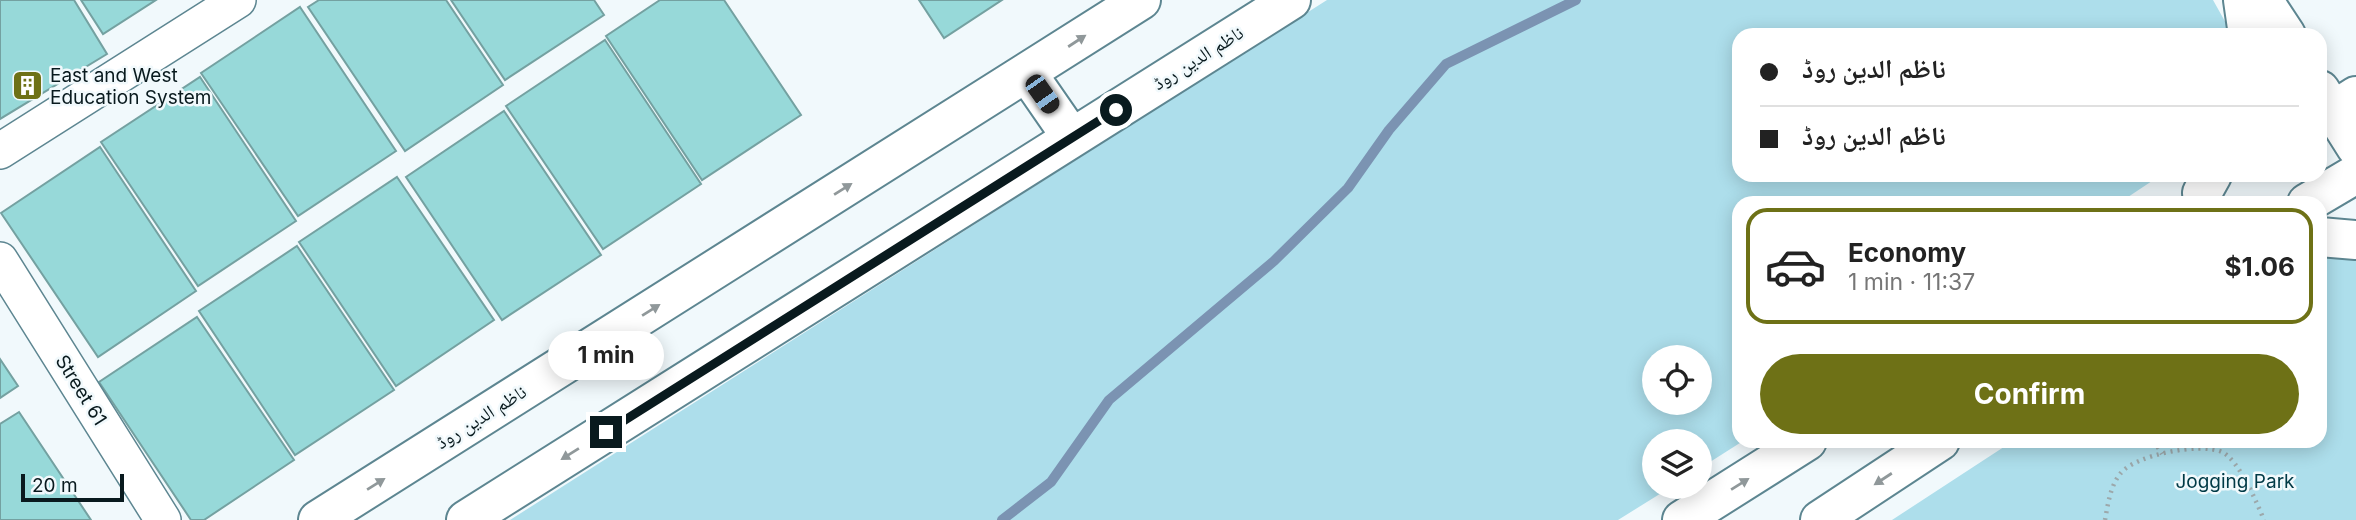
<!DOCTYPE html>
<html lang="en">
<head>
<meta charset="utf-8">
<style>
  body { margin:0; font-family:Inter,"Noto Naskh Arabic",sans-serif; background:#f2f2f2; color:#222; height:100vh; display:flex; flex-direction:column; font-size:26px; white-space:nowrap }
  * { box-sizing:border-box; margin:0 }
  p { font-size:23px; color:#767676 }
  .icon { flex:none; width:38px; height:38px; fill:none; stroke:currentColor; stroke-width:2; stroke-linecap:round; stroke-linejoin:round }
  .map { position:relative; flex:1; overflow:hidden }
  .drawer { position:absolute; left:1732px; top:196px; width:595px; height:252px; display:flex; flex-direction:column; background:#fff; border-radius:21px; box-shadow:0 4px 18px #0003 }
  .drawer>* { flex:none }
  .top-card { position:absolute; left:1732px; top:28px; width:595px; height:154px; border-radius:21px; box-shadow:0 4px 18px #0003; display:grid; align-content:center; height:154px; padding:0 28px; background:#fff }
  .fabs { position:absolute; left:1642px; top:345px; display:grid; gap:14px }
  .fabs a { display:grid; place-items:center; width:70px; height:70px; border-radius:50%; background:#fff; box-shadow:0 4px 18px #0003; font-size:35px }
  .scale { position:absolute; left:21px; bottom:18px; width:103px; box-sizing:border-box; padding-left:7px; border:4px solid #091a1e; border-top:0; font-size:19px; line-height:24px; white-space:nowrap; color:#091a1e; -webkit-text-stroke:5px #f1f9fc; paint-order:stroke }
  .end { position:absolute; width:32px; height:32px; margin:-16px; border:9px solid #091a1e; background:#fff; box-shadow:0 0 0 4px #fff }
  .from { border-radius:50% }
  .bubble { position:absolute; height:49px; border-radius:24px; background:#fff; box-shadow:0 4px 18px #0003; font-size:23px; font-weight:700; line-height:49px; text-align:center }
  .car { position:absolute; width:21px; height:42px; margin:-21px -10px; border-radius:9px; box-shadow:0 0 5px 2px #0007; background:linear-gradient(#222 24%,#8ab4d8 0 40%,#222 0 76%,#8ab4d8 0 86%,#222 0) }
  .top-card b { display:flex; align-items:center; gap:24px; height:66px; font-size:26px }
  .top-card b+b { border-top:2px solid #e0e0e0 }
  .top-card i { width:18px; height:18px; background:#222 }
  ul { padding:12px 0 0; list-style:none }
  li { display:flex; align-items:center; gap:21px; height:116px; margin:0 14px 10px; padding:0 14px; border:4px solid transparent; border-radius:21px }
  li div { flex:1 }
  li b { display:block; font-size:26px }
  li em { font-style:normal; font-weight:700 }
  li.active { border-color:#6e7116 }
  li>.icon { width:63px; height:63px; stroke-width:1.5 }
  .primary-button { display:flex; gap:14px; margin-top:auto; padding:14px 28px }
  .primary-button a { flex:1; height:80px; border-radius:42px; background:#6e7116; color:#fff; font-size:28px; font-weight:700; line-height:80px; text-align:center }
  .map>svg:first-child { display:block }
  .green { fill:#addeeb; fill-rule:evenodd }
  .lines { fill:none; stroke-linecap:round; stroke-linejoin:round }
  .stream { stroke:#7b93b2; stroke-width:10 }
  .building { fill:#97d9d9; stroke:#74a1a1; stroke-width:2 }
  .street-casing { stroke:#5d8691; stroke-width:38 }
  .secondary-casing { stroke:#5d8691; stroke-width:42 }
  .primary-casing { stroke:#5d8691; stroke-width:42 }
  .path { stroke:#9ca8ab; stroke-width:4.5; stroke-dasharray:2 5; stroke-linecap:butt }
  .street { stroke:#fff; stroke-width:35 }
  .secondary { stroke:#fff; stroke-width:38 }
  .primary { stroke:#fff; stroke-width:38 }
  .oneway { fill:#90989a }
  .route { stroke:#091a1e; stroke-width:9 }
  .labels { text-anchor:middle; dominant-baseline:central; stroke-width:5; stroke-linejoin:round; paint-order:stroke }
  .street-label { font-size:19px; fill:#091a1e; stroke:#f1f9fc }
  .poi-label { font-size:19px; fill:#091a1e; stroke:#f1f9fc; text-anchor:start }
  .park-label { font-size:19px; fill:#003a46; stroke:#f1f9fc }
</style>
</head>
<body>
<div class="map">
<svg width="2356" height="520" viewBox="0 0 2356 520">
  <rect width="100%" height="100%" fill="#f1f9fc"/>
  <path class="green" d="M 1327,0 L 2213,0 L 2227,25 L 2227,35 L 1740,35 L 1740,175 L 2161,175 L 2119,203 L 1740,203 L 1740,441 L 1743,441 L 1699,469 L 1699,441 L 1654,441 L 1654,486 L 1671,487 L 1618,520 L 510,520 ZM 1654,357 L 1699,357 L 1699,402 L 1654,402 Z
    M 2356,219 L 2356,520 L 1892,520 L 2013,441 L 2320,441 L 2321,242 Z"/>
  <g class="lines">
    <path class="stream" d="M 1002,520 L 1051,482 L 1109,400 L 1274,261 L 1348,188 L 1389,130 L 1446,64 L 1576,0"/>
  </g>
  <path class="building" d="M 0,0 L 74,0 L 107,54 L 0,119 Z
    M 81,0 L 156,0 L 103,34 Z
    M 319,0 L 446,0 L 503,85 L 405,151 L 308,7 Z
    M 451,0 L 594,0 L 604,15 L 505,80 Z
    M 660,0 L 724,0 L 801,115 L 702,180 L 606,36 Z
    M 919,0 L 1002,0 L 944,38 Z
    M 300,7 L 396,151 L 298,216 L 201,73 Z
    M 605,40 L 701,184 L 603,249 L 506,106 Z
    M 200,77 L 296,221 L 198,286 L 101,142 Z
    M 504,111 L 601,255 L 502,320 L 406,177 Z
    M 100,147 L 196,291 L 98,357 L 1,213 Z
    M 397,177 L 494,320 L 396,386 L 299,242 Z
    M 297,246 L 394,390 L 295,455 L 199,311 Z
    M 197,317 L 294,460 L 204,520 L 191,520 L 99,382 Z
    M 0,359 L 18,386 L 0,398 Z
    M 19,412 L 91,520 L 0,520 L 0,424 Z"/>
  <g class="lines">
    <defs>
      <path id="street" d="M 0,151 L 238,0
        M 0,260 L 163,520"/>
      <path id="secondary" d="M 2320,119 L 2356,96
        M 2307,203 L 2356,174
        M 1682,520 L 1807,441
        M 1820,520 L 1940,441"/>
      <path id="primary" d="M 2243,0 L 2248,35
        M 2263,0 L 2286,35
        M 1027,73 L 1072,138
        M 2320,90 L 2356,147
        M 2202,193 L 2212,175
        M 2320,237 L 2356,240
        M 318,520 L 1141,0
        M 466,520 L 1291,0"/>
    </defs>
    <use href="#street" class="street-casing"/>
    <use href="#secondary" class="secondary-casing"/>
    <use href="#primary" class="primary-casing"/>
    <path class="path" d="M 2154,441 L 2162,454
      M 2105,520 C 2108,504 2110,487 2120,474 C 2134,455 2200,442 2222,452 C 2239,460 2257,503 2264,520"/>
    <use href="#street" class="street"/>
    <use href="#secondary" class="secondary"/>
    <use href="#primary" class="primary"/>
  </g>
  <defs><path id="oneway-solid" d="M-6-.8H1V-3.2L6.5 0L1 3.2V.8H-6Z" transform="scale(1.75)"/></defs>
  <g class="oneway">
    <use href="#oneway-solid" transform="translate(1077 41) rotate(-33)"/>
    <use href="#oneway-solid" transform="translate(843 189) rotate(-32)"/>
    <use href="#oneway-solid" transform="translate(651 310) rotate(-32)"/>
    <use href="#oneway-solid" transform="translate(570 454) rotate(148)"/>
    <use href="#oneway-solid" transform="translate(1883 479) rotate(147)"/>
    <use href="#oneway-solid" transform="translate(376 484) rotate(-32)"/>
    <use href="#oneway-solid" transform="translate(1740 484) rotate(-32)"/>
  </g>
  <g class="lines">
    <path class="route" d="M 606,432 L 1116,110"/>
  </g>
  <defs>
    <symbol id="building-square" viewBox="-11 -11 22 22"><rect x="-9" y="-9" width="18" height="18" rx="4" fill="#6e7116" stroke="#f1f9fc"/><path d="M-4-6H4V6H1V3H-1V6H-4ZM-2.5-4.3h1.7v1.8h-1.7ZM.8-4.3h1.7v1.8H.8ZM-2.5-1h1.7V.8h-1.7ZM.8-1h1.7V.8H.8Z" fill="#fff"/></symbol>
  </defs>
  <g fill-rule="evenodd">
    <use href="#building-square" x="10" y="68" width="35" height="35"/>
  </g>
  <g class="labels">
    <g class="street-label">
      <text transform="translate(1198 58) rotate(-32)">ناظم الدین روڈ</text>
      <text transform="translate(81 390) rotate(58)">Street 61</text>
      <text transform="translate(481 417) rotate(-32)">ناظم الدین روڈ</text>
    </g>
    <g class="poi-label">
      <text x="50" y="75">East and West<tspan x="50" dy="22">Education System</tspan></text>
    </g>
    <g class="park-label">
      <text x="2235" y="481">Jogging Park</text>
    </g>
  </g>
</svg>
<div class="fabs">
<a><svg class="icon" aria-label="locate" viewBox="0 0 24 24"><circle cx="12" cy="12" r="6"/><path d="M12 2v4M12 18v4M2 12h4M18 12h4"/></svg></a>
<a><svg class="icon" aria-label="layers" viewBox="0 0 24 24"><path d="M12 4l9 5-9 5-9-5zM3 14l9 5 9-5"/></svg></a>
</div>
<div class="scale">20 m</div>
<i class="end from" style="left:1116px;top:110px"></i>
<i class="end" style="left:606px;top:432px"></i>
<div class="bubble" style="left:548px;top:331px;width:116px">1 min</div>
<i class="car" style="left:1042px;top:94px;rotate:145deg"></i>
<div class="top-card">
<b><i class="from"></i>ناظم الدین روڈ</b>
<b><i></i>ناظم الدین روڈ</b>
</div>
<section class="drawer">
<ul>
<li class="active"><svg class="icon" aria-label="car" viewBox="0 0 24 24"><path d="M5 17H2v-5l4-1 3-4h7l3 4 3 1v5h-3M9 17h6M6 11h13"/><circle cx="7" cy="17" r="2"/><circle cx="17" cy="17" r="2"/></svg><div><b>Economy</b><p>1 min · 11:37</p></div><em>$1.06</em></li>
</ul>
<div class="primary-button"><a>Confirm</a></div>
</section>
</div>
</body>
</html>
